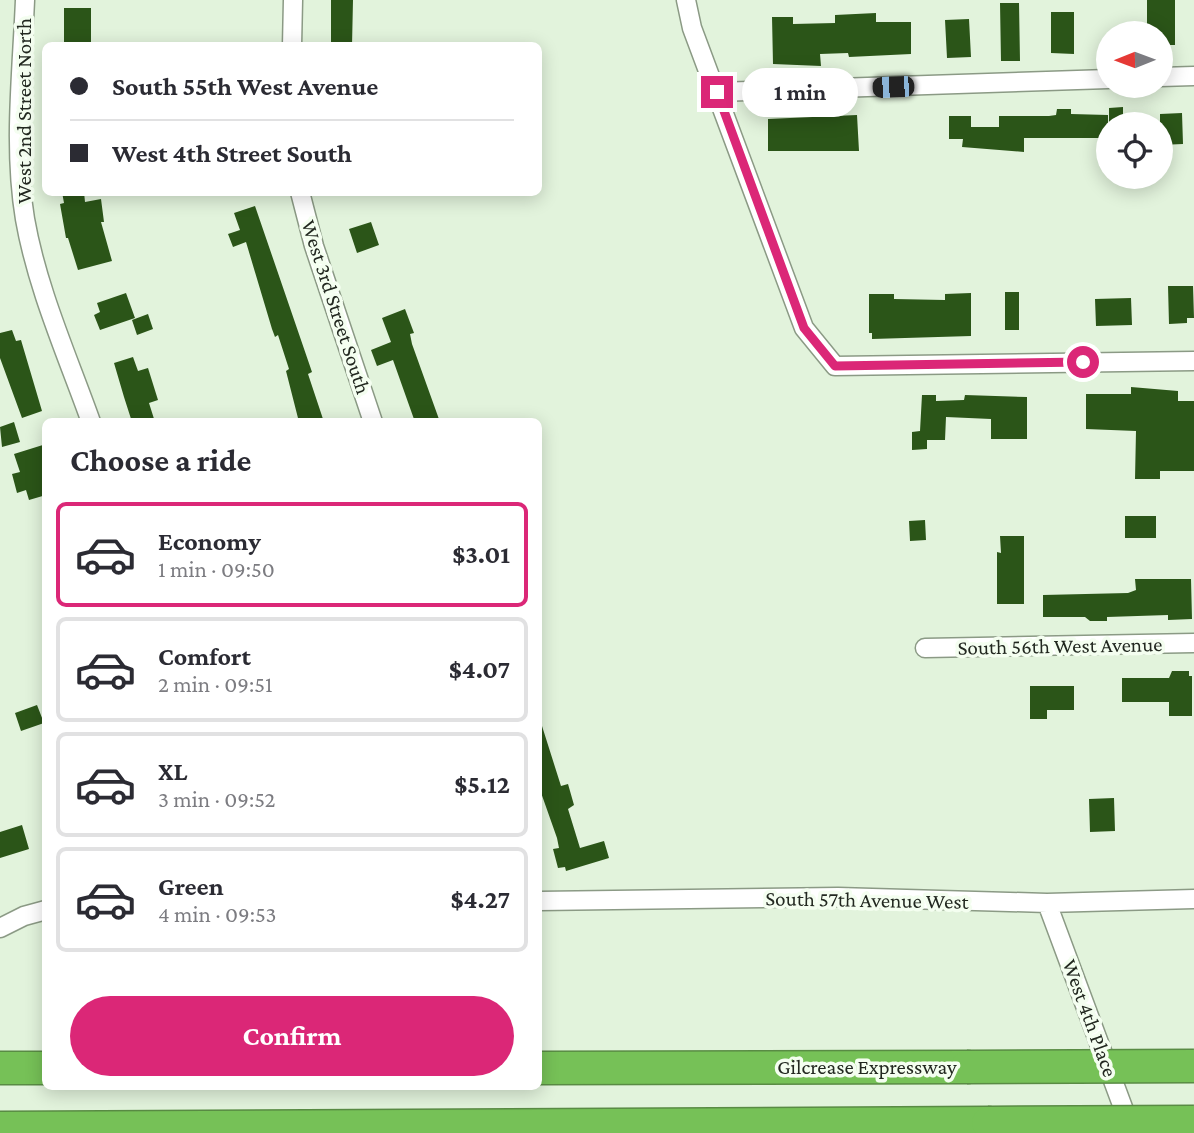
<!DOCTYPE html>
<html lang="en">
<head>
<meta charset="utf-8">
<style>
  body { margin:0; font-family:"Crimson Pro",serif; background:#f7f7f7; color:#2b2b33; height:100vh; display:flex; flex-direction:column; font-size:26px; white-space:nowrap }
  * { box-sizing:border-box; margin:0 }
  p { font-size:23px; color:#7c7c81 }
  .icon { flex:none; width:38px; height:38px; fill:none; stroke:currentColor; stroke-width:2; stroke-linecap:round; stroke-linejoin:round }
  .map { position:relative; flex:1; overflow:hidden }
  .drawer { position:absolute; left:42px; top:418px; width:500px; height:672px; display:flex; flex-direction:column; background:#fff; border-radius:10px; box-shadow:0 4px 18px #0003 }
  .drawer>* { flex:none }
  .banner { position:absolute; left:42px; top:42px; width:500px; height:154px; border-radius:10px; box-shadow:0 4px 18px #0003; display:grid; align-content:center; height:154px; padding:0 28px; background:#fff }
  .needle { width:46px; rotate:269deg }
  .fabs { position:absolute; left:1096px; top:21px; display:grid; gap:14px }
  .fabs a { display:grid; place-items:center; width:77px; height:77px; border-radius:50%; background:#fff; box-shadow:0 4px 18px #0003; font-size:35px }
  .end { position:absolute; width:32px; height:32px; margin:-16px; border:9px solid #db2777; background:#fff; box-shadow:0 0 0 4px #fff }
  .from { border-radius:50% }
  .bubble { position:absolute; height:49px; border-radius:24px; background:#fff; box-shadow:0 4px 18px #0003; font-size:23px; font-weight:700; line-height:49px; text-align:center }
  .car { position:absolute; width:21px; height:42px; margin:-21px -10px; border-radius:9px; box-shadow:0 0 5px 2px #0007; background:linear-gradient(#222 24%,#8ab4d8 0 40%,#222 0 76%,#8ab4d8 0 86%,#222 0) }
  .banner b { display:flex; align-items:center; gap:24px; height:66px; font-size:26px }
  .banner b+b { border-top:2px solid #e1e1e2 }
  .banner i { width:18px; height:18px; background:#2b2b33 }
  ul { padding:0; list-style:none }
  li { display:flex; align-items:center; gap:21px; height:105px; margin:0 14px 10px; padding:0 14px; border:4px solid #e1e1e2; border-radius:10px }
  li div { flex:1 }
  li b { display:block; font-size:26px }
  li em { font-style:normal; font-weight:700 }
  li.selected { border-color:#db2777 }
  li>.icon { width:63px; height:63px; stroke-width:1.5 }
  h2 { padding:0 28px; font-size:32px; line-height:84px }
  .cta { display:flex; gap:14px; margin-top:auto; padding:14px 28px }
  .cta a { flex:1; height:80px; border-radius:42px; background:#db2777; color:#fff; font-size:28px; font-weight:700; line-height:80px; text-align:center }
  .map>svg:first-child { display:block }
  .building { fill:#2b5518 }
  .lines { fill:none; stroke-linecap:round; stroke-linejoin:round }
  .minor-casing { stroke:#8b9a85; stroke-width:21 }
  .motorway-casing { stroke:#598b44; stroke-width:35 }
  .minor { stroke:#fff; stroke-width:18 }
  .motorway { stroke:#76c157; stroke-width:32 }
  .motorway-bridge-casing { stroke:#598b44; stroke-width:35; stroke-linecap:butt }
  .motorway-bridge { stroke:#76c157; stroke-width:32 }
  .route { stroke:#db2777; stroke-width:9 }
  .labels { text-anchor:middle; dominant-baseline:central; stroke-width:7; stroke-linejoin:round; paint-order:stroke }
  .street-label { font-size:21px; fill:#222820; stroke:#f4fef0 }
</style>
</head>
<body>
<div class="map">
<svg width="1194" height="1133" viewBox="0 0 1194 1133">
  <rect width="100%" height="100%" fill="#e2f3dc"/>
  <path class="building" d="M 331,0 L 353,0 L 352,46 L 331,46 Z
    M 1147,0 L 1175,0 L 1175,45 L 1160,45 L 1160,33 L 1147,33 Z
    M 1000,3 L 1019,3 L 1020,61 L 1001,61 Z
    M 64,8 L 91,8 L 91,46 L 64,46 Z
    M 1051,12 L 1074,12 L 1074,54 L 1051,53 Z
    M 876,13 L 876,22 L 911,22 L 911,54 L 849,57 L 848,53 L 820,54 L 821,66 L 773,64 L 772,17 L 793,17 L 793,24 L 835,23 L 835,15 Z
    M 969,19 L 971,57 L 947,58 L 945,20 Z
    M 1123,107 L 1123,124 L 1109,124 L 1109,108 Z
    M 1057,109 L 1071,109 L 1071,114 L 1108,115 L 1108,138 L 1024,138 L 1024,152 L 962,147 L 963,139 L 949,139 L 949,116 L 971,116 L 971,127 L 999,127 L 999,116 L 1049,116 L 1056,115 Z
    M 1182,113 L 1183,144 L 1160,145 L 1160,114 Z
    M 857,115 L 859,151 L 768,151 L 768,119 Z
    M 62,192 L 84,192 L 85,202 L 101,199 L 104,222 L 101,222 L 112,261 L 78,270 L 68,238 L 66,238 L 60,204 L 64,203 Z
    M 255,206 L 312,372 L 308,374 L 324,422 L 299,422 L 286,371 L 289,369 L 278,335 L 275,337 L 272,329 L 246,242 L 233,247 L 228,234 L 240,230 L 234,213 Z
    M 371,222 L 379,245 L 357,253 L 349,229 Z
    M 1168,286 L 1193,286 L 1194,318 L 1187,318 L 1187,323 L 1169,324 Z
    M 1005,292 L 1019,292 L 1019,330 L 1005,330 Z
    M 126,293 L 135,318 L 100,330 L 94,315 L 100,312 L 97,303 Z
    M 971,293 L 971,336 L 872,339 L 872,333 L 869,333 L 869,294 L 894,294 L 894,299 L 945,300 L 945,294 Z
    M 1131,298 L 1132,325 L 1096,326 L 1095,299 Z
    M 405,309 L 414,333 L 410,334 L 412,344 L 440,422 L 415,422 L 393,360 L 377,366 L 371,350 L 391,342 L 382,318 Z
    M 148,314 L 153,329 L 137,335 L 132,320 Z
    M 12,330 L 16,341 L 21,340 L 42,411 L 22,418 L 0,358 L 0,333 Z
    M 133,357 L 138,371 L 148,368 L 158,400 L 149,403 L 155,422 L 132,422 L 124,397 L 114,363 Z
    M 1131,387 L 1178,391 L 1178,401 L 1194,401 L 1194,471 L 1160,471 L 1160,479 L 1135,479 L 1136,431 L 1086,429 L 1086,394 L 1131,394 Z
    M 922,395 L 936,395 L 936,401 L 964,400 L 965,395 L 1027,397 L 1027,439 L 991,439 L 991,419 L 946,417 L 945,440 L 927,440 L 927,449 L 912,450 L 912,432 L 920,431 Z
    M 14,422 L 20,442 L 2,447 L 0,427 Z
    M 46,444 L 46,495 L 29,500 L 26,490 L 17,493 L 12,474 L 20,472 L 14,454 Z
    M 1125,516 L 1156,516 L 1156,538 L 1125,538 Z
    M 925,520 L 926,540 L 910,541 L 909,521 Z
    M 1000,536 L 1024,536 L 1024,604 L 997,604 L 997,552 L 1001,553 Z
    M 1135,579 L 1191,579 L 1192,619 L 1168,620 L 1168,615 L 1107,617 L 1107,621 L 1090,621 L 1085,617 L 1043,617 L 1043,595 L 1128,593 L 1136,590 Z
    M 1172,671 L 1189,671 L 1189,676 L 1192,676 L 1192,716 L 1169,716 L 1169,702 L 1122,702 L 1122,678 L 1169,678 Z
    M 1030,686 L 1074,686 L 1074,710 L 1047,710 L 1047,719 L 1030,719 Z
    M 37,705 L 44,723 L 21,731 L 15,713 Z
    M 542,726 L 561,786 L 568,784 L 574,805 L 568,809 L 580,848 L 604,841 L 609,858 L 566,871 L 565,867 L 558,868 L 553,849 L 559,848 L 557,838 L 539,787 L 539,727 Z
    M 1114,798 L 1115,831 L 1090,832 L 1089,799 Z
    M 22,825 L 29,849 L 0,858 L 0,832 Z"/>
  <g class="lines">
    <defs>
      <path id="minor" d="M 25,0 C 22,72 13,147 25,219 C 37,288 67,355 91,422
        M 686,0 L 692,28 L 804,328 L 835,366 L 1194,361
        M 292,46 L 293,0
        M 1160,77 L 1194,76
        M 717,92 L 1108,79
        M 300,192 L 314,246 L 373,422
        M 925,648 L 1194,643
        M 539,901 L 838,897 L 1047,903 L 1194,899
        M 1047,903 L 1131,1129
        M 0,928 L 24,916 L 46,910"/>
      <path id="motorway" d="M 0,1068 L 46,1068
        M 539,1068 L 967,1067
        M 0,1128 L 988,1123"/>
    </defs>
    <use href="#minor" class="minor-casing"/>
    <use href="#motorway" class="motorway-casing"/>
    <use href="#minor" class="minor"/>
    <use href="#motorway" class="motorway"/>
    <defs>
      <path id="motorway-bridge" d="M 967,1067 L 1194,1066
        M 988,1123 L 1194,1122"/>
    </defs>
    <use href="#motorway-bridge" class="motorway-bridge-casing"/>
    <use href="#motorway-bridge" class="motorway-bridge"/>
  </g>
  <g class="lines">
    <path class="route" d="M 717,92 L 804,328 L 835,366 L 1083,362"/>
  </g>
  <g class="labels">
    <g class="street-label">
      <text transform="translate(24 111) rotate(-90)">West 2nd Street North</text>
      <text transform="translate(336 307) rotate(72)">West 3rd Street South</text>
      <text transform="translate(1060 646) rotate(-1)">South 56th West Avenue</text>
      <text transform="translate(867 900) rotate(1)">South 57th Avenue West</text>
      <text transform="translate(1090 1018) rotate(70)">West 4th Place</text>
      <text x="867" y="1067">Gilcrease Expressway</text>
    </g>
  </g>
</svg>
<div class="fabs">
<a><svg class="needle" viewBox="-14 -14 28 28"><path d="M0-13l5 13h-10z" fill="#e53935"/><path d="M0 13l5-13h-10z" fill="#7c7c81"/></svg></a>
<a><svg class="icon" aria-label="locate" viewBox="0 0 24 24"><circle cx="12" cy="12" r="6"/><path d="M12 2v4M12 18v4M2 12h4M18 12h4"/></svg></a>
</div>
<i class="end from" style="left:1083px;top:362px"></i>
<i class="end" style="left:717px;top:92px"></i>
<div class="bubble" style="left:742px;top:68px;width:116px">1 min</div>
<i class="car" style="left:893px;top:87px;rotate:268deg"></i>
<div class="banner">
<b><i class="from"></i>South 55th West Avenue</b>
<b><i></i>West 4th Street South</b>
</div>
<section class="drawer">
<h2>Choose a ride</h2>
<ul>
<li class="selected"><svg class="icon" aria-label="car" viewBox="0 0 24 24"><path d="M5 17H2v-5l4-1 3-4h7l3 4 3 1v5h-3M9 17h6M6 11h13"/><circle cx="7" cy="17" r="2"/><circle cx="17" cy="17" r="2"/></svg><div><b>Economy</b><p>1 min · 09:50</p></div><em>$3.01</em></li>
<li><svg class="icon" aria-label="car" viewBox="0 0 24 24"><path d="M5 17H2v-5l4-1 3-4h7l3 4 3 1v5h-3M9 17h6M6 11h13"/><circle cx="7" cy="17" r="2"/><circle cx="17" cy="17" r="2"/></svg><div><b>Comfort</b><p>2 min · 09:51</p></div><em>$4.07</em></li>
<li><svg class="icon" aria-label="car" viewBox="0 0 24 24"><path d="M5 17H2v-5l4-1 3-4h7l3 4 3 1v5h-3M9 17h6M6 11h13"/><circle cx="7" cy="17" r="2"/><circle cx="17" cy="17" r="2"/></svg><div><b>XL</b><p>3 min · 09:52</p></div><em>$5.12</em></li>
<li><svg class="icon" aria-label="car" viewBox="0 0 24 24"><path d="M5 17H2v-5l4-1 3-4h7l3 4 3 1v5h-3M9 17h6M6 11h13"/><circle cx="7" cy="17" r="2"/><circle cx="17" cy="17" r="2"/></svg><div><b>Green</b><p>4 min · 09:53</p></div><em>$4.27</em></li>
</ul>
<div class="cta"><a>Confirm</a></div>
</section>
</div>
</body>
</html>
